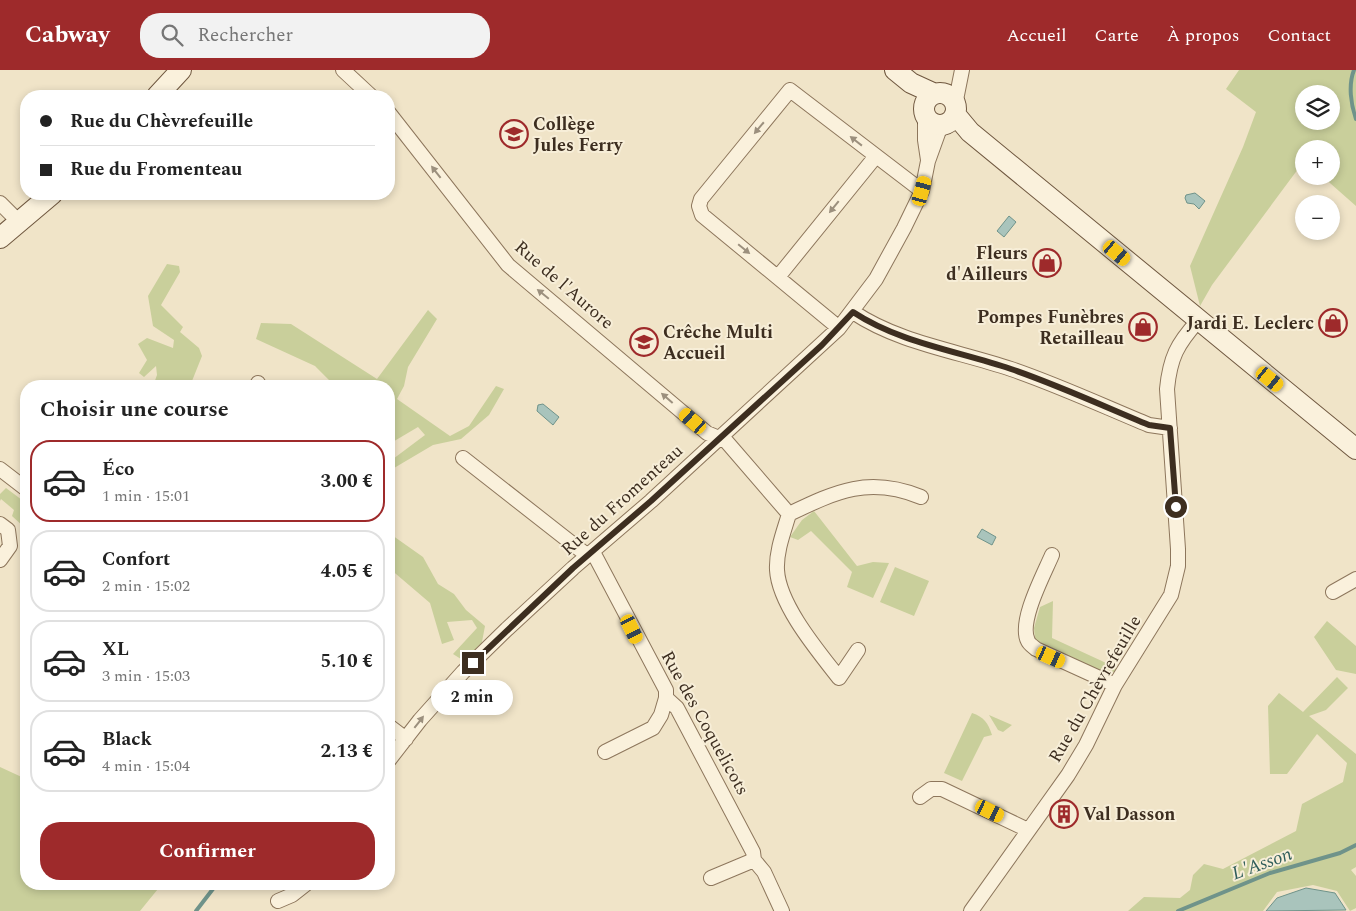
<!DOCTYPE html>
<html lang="fr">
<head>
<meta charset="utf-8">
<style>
  body { margin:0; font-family:Spectral,serif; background:#f2f2f2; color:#222; height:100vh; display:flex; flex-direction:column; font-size:19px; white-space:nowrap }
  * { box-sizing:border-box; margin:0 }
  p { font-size:16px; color:#767676 }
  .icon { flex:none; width:28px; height:28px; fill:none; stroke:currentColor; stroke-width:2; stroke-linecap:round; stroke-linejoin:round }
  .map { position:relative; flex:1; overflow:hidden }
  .side { position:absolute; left:20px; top:310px; width:375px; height:510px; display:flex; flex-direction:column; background:#fff; border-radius:20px; box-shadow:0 2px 8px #0003 }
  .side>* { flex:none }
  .banner { position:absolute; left:20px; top:20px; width:375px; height:110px; border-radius:20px; box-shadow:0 2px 8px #0003; display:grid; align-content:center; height:110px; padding:0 20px; background:#fff }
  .fabs { position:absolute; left:1295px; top:15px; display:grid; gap:10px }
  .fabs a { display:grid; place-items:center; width:45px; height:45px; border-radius:50%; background:#fff; box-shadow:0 2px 8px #0003; font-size:25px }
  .end { position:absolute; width:22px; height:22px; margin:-11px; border:6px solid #3d2e20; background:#fff; box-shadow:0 0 0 2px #fff }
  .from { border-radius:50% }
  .bubble { position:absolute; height:35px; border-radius:18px; background:#fff; box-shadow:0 2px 8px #0003; font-size:16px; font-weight:700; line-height:35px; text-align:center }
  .car { position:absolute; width:15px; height:30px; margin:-15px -8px; border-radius:6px; box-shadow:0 0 4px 1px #0007; background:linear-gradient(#f5c518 24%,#345 0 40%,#f5c518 0 76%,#345 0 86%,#f5c518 0) }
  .banner b { display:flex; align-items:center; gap:18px; height:48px; font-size:19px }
  .banner b+b { border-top:1px solid #e0e0e0 }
  .banner i { width:12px; height:12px; background:#222 }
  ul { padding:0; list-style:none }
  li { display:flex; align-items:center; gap:15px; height:82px; margin:0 10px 8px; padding:0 10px; border:2px solid #e0e0e0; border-radius:20px }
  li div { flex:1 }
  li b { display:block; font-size:19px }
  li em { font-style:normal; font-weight:700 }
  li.active { border-color:#9e2a2b }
  li>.icon { width:45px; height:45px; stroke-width:1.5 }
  h2 { padding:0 20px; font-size:22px; line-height:60px }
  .button { display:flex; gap:10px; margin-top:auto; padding:10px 20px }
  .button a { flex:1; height:58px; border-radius:20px; background:#9e2a2b; color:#fff; font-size:20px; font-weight:700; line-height:58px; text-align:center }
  header { display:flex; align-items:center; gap:30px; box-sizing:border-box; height:70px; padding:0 25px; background:#9e2a2b; color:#fff }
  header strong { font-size:24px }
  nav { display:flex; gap:28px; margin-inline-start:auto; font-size:18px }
  .search { width:350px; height:45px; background:#f2f2f2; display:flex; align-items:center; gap:12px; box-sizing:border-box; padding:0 18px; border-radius:20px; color:#767676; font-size:19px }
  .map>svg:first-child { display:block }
  .green { fill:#c9cf9b; fill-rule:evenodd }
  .water { fill:#a9c4bc; stroke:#6f938a }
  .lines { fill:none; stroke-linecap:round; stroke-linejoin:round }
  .stream { stroke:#6f938a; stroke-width:4 }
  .minor-casing { stroke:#8d765c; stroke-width:16 }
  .secondary-casing { stroke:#6f573f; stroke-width:22 }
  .minor { stroke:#faf1dc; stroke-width:14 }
  .secondary { stroke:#faf1dc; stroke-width:20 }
  .oneway { fill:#9c907e }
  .route { stroke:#3d2e20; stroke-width:6 }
  .labels { text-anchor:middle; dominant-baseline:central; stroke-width:4; stroke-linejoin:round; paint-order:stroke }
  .poi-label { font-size:18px; font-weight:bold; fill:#3d2e20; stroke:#f7eed8; text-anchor:start }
  .street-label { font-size:18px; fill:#3d2e20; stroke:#f7eed8 }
  .water-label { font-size:19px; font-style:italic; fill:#2f5d5a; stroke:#f7eed8 }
</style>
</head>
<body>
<header>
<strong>Cabway</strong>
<div class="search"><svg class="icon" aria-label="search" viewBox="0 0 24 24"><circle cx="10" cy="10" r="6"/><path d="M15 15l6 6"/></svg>Rechercher</div>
<nav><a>Accueil</a><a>Carte</a><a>À propos</a><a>Contact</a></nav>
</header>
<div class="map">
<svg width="1356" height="841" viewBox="0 0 1356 841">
  <rect width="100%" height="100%" fill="#f0e4c8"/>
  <path class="green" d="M 1239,0 L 1356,0 L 1356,136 L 1322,106 L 1331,106 L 1331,79 L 1304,79 L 1304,91 L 1212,215 L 1200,236 L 1190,196 L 1243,77 L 1256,42 L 1226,19 ZM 1304,24 L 1331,24 L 1331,51 L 1304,51 Z
    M 167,194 L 179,196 L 180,202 L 161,235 L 183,257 L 180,262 L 199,278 L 202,286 L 190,316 L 153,316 L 157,305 L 156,296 L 144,307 L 139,303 L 147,290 L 138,274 L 147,268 L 173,278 L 174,270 L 153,256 L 148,226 Z
    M 428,240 L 437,249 L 408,297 L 404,316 L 397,329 L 450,366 L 469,356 L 496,316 L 504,319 L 489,345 L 461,369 L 433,375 L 389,401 L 389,392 L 425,365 L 418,357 L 391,373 L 389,370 L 389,348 L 392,344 L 389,338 L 389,316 L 324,316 L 329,310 L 315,296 L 256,269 L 261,253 L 291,254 L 377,309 Z
    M 6,418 L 26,433 L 25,458 L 12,446 L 14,440 L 1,429 L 0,431 L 0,424 Z
    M 814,441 L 857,496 L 873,492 L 889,493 L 873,528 L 847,517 L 852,502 L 811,461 L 798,470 L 790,467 L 802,450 Z
    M 389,463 L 423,487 L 438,514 L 454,524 L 466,540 L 485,556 L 481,577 L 464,591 L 453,584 L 477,558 L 472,550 L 447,552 L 454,570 L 442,574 L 430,533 L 389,498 Z
    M 895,497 L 929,511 L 914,546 L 880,532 Z
    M 1053,531 L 1052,568 L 1117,598 L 1114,602 L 1106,603 L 1035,570 L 1034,558 L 1040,537 Z
    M 1327,551 L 1356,576 L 1356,604 L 1336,600 L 1314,567 Z
    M 1337,607 L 1348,618 L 1326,640 L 1309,646 L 1356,684 L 1356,797 L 1351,800 L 1356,806 L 1356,838 L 1350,841 L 1337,821 L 1313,815 L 1277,822 L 1263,841 L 1128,841 L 1144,827 L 1180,828 L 1190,820 L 1193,805 L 1204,794 L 1223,799 L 1296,761 L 1302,734 L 1343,712 L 1347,693 L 1317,664 L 1287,704 L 1270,704 L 1268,636 L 1279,623 L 1303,642 Z
    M 972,643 C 984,647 988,653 992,665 L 984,667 L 962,711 L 944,703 Z
    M 989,645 L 1012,655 L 1003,662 L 998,660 Z
    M 0,697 L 26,709 L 26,814 L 162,814 L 140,841 L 0,841 Z"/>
  <path class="water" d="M 1195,123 L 1205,131 L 1199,139 L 1194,134 L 1187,133 L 1185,128 L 1186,125 Z
    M 1009,146 L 1016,152 L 1004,167 L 997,161 Z
    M 543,334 L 559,347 L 553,355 L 537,341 L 538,335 Z
    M 982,459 L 996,467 L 992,475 L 977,467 Z
    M 1306,818 L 1335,823 L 1346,840 L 1266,841 L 1277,828 Z"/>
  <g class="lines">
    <path class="stream" d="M 1354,0 C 1348,15 1351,35 1356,49
      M 196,841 L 216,815
      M 1178,841 L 1270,803 L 1340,783 L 1356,775"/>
    <defs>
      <path id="minor" d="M 343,0 L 371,26
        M 955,35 L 962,0
        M 389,43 L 508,195 L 707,363 L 726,371 L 789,444 C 784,461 776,481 777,500 C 779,535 818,581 839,608 L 858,580
        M 925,46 L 925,70 L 928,90
        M 0,133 L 18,151
        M 778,207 L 876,86
        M 853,242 C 899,273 958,281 1011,299 C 1058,315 1103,336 1149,355 L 1170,358
        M 839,258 L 702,145 L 699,136 L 701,129 L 790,20 L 922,121
        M 258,316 L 258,313
        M 463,388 L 588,486
        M 0,399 L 26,419
        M 789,444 C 837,421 869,406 921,427
        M 0,454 L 8,460 L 10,476 L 0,490
        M 593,482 L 666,620 L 666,628 L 677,638 L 753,782 L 754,790 L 764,802 L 782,841
        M 1052,485 C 1044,504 1018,552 1028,571 C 1029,574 1034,577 1036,579 L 1115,615
        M 1333,522 L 1356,509
        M 389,656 L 406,669
        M 605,682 L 653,658 L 661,645 L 666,628
        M 389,690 L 420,650 L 463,602 L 507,559 L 573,498 L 651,431 L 839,258 L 876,209 L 904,158 L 922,121 L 928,91 L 941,55
        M 920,727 L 931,719 L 942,719 L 1028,760
        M 711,808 L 754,790
        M 278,831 L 292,825 L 306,814
        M 971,841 L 1068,705 L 1086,675 L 1115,615 L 1171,525 L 1178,496 L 1178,479 L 1167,319 C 1170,288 1177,274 1198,251"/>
      <path id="secondary" d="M 895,0 L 911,13 L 935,24
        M924 39a16 16 0 1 1 32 0a16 16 0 1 1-32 0Z
        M 157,26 L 181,0
        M 955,44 L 970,62 L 1356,379
        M 0,168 L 52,124"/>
    </defs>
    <use href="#minor" class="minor-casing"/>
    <use href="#secondary" class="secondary-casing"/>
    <use href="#minor" class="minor"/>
    <use href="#secondary" class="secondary"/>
  </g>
  <defs><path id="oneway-solid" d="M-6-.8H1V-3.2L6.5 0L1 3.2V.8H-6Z" transform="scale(1.25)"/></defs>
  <g class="oneway">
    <use href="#oneway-solid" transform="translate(759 58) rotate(130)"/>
    <use href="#oneway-solid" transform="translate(856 71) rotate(-142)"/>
    <use href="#oneway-solid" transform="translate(436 102) rotate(-128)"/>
    <use href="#oneway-solid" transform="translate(834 137) rotate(129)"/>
    <use href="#oneway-solid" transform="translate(744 179) rotate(39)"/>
    <use href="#oneway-solid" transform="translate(543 224) rotate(-141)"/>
    <use href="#oneway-solid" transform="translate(667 328) rotate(-139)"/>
    <use href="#oneway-solid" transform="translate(419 652) rotate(-52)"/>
  </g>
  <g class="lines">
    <path class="route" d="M 473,593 L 573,498 L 651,431 L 822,275 L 853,242 C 900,273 958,281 1011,299 C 1058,315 1103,336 1149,355 L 1170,358 L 1176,437"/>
  </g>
  <defs>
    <symbol id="school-ring" viewBox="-11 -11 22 22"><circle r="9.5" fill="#f7eed8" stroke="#9e2a2b" stroke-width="1.5"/><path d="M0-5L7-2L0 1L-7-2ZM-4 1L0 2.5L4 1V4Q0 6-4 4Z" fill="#9e2a2b"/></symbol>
    <symbol id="shop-ring" viewBox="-11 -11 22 22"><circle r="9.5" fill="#f7eed8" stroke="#9e2a2b" stroke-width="1.5"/><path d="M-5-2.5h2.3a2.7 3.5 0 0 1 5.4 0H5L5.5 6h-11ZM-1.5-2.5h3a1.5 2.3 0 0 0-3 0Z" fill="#9e2a2b"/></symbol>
    <symbol id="building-ring" viewBox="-11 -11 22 22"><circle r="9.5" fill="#f7eed8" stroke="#9e2a2b" stroke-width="1.5"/><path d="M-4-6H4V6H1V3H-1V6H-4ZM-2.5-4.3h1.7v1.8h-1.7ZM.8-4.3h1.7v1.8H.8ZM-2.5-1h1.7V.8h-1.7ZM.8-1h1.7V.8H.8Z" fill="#9e2a2b"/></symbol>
  </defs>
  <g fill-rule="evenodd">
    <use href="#school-ring" x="498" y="48" width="32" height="32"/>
    <use href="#shop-ring" x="1031" y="177" width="32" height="32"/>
    <use href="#shop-ring" x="1317" y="237" width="32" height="32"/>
    <use href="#shop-ring" x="1127" y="241" width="32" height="32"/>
    <use href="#school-ring" x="628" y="256" width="32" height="32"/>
    <use href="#building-ring" x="1048" y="728" width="32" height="32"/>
  </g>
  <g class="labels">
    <g class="poi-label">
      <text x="533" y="54">Collège<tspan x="533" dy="21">Jules Ferry</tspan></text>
      <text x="1028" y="183" text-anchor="end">Fleurs<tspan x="1028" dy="21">d'Ailleurs</tspan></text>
      <text x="1124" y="247" text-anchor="end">Pompes Funèbres<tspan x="1124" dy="21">Retailleau</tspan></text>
      <text x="1314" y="253" text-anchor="end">Jardi E. Leclerc</text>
      <text x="663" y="262">Crêche Multi<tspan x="663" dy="21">Accueil</tspan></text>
      <text x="1083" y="744">Val Dasson</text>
    </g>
    <g class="street-label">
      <text transform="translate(564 215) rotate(41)">Rue de l'Aurore</text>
      <text transform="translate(622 430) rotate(-42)">Rue du Fromenteau</text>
      <text transform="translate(1095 619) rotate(-60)">Rue du Chèvrefeuille</text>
      <text transform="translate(705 653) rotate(61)">Rue des Coquelicots</text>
    </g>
    <g class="water-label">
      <text transform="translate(1262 794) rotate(-20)">L'Asson</text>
    </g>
  </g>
</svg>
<div class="fabs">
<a><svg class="icon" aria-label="layers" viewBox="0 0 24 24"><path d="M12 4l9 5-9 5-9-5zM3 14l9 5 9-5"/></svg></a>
<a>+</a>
<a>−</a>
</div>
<i class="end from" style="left:1176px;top:437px"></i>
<i class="end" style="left:473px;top:593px"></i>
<div class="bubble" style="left:431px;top:610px;width:82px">2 min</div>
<i class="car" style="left:922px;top:121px;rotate:15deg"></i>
<i class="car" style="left:1117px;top:183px;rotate:130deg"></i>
<i class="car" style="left:1270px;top:309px;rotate:129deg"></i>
<i class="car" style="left:693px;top:351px;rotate:311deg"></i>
<i class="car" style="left:632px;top:559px;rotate:154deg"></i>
<i class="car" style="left:1051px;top:587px;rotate:114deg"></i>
<i class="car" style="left:990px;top:741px;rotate:116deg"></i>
<div class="banner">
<b><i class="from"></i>Rue du Chèvrefeuille</b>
<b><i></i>Rue du Fromenteau</b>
</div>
<section class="side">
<h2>Choisir une course</h2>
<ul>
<li class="active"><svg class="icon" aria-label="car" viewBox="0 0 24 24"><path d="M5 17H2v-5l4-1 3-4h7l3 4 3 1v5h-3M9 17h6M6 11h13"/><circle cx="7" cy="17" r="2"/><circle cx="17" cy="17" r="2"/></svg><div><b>Éco</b><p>1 min · 15:01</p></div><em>3.00 €</em></li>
<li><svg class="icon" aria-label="car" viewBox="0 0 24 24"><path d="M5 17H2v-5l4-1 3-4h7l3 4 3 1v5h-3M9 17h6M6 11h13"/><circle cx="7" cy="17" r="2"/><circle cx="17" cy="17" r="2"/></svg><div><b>Confort</b><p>2 min · 15:02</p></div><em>4.05 €</em></li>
<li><svg class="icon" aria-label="car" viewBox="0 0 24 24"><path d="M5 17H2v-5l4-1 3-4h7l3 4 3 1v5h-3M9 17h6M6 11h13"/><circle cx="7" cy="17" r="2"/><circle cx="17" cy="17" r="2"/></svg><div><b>XL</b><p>3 min · 15:03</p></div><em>5.10 €</em></li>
<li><svg class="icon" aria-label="car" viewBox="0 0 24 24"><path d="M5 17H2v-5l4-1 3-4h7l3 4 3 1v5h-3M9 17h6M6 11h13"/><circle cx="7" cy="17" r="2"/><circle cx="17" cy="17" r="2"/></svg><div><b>Black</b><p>4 min · 15:04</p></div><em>2.13 €</em></li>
</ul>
<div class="button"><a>Confirmer</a></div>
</section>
</div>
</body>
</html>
